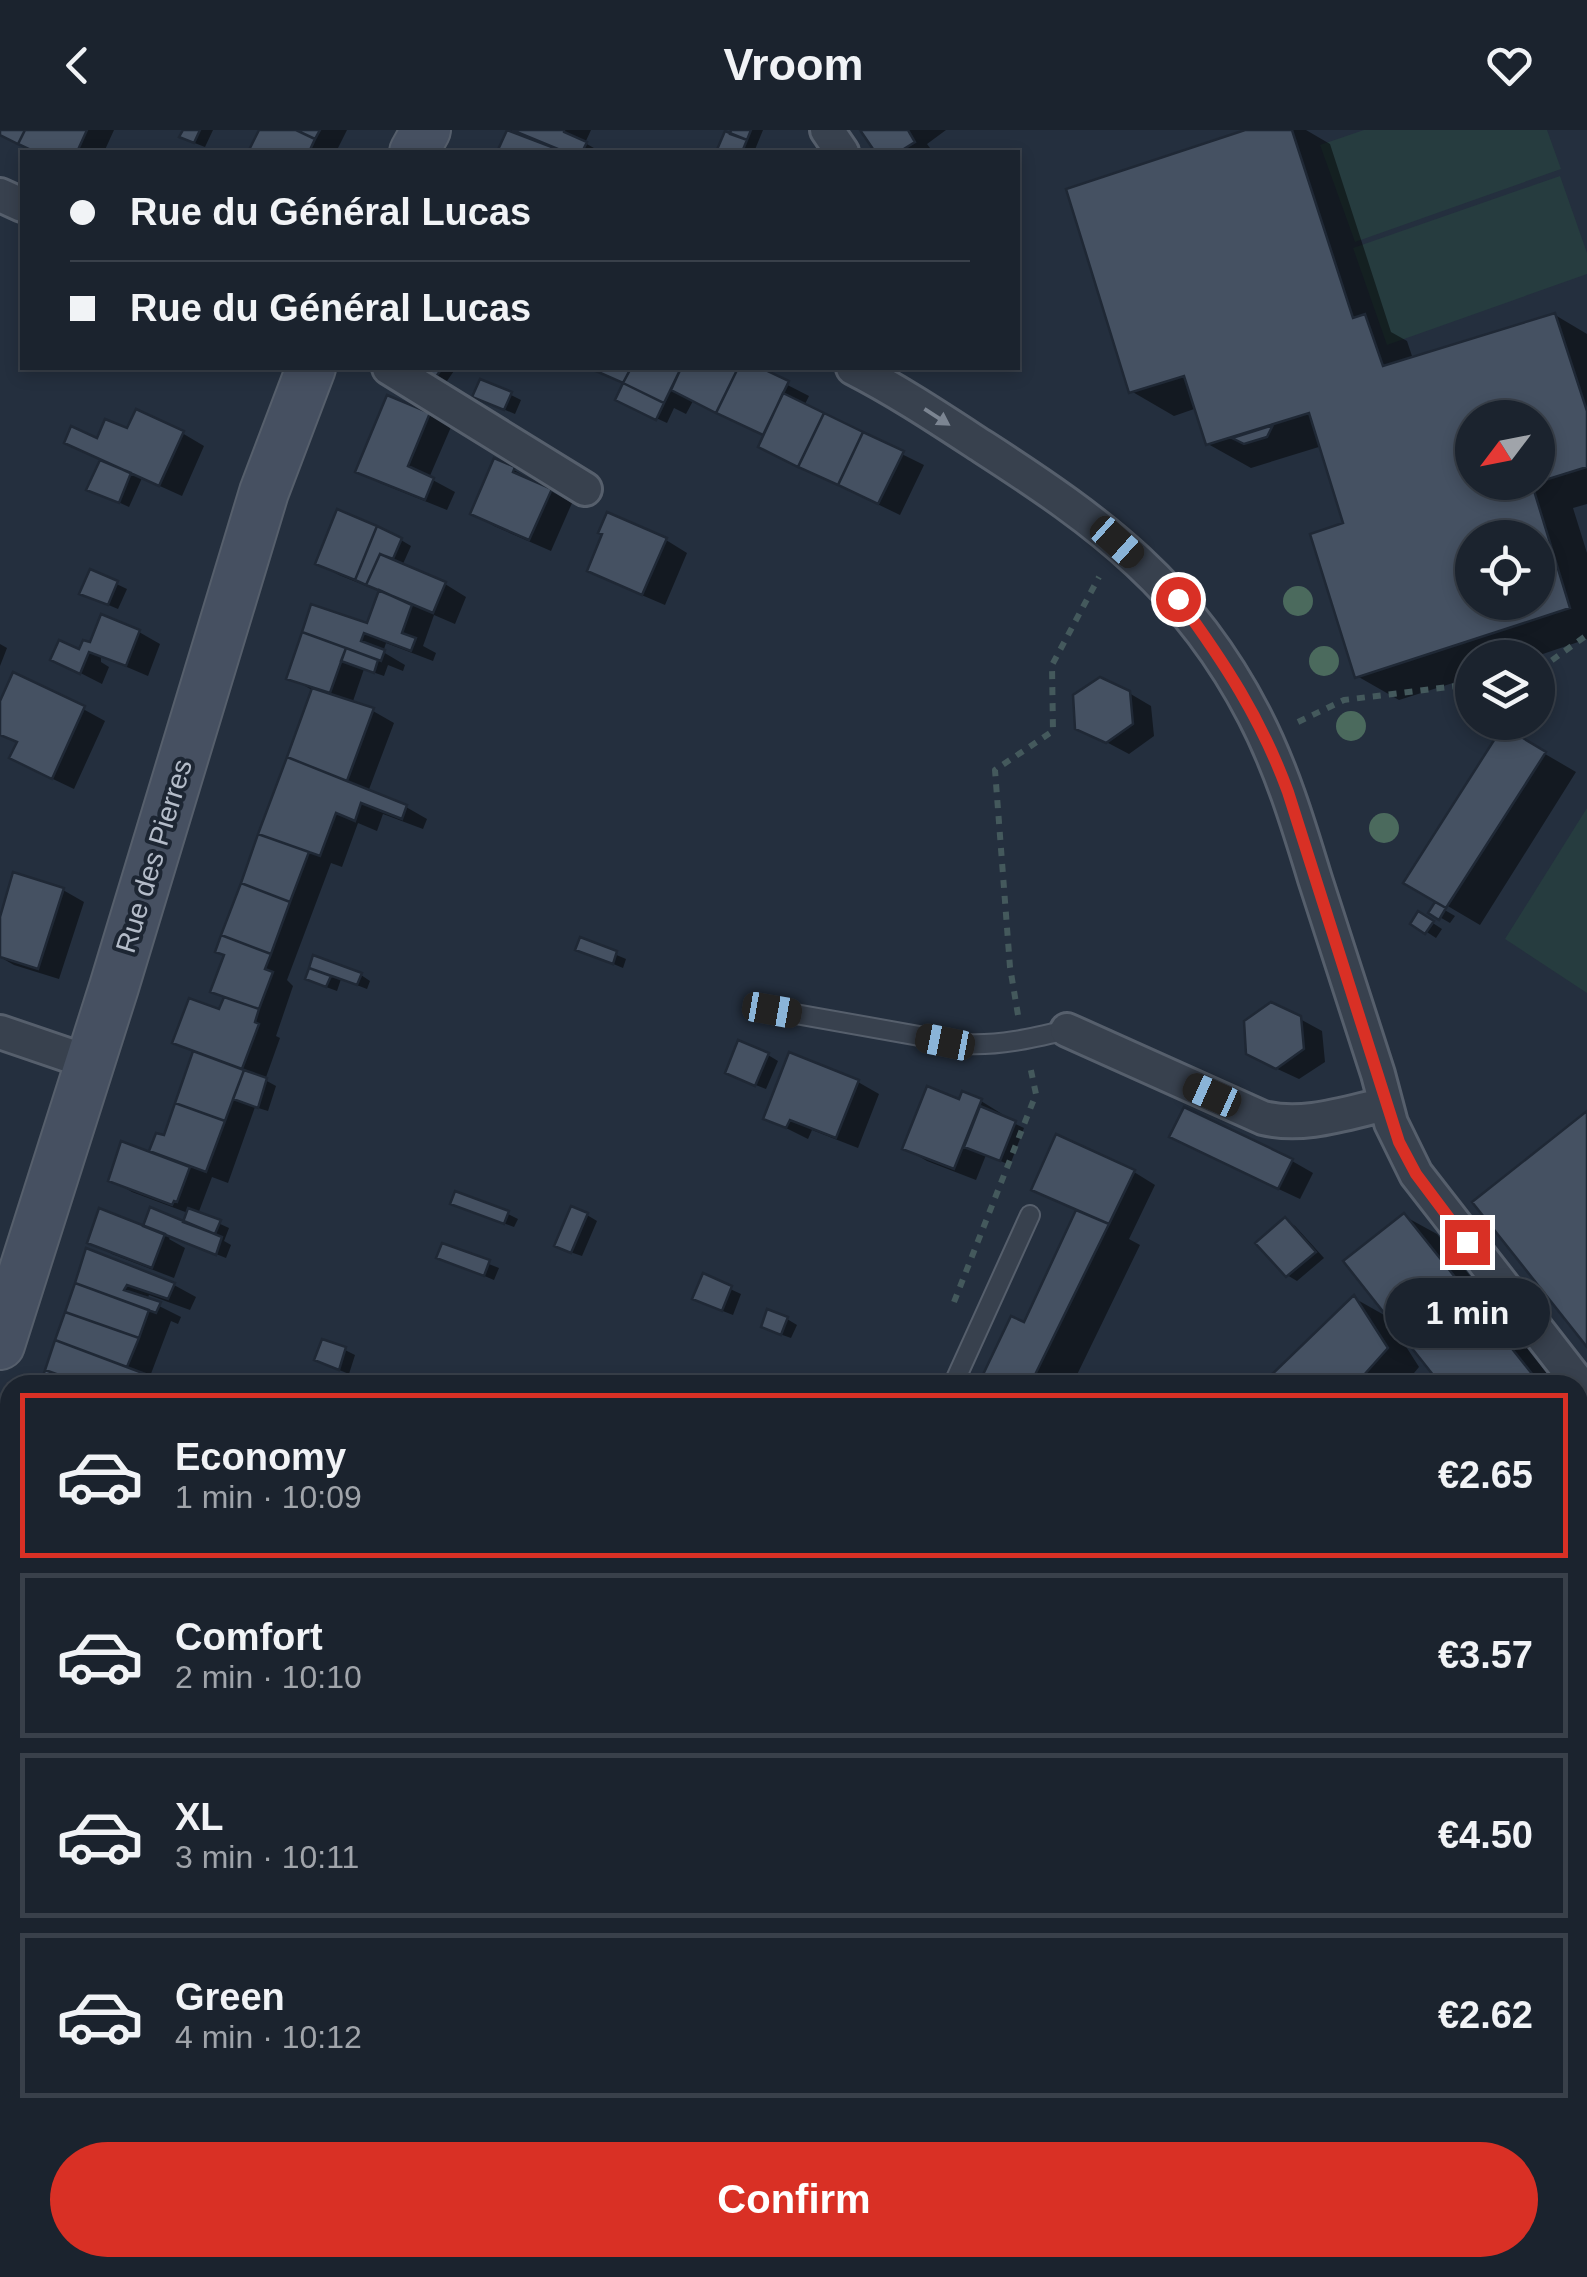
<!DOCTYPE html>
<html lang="en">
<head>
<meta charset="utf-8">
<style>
  body { margin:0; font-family:Helvetica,sans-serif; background:#242b36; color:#f1f3f6; height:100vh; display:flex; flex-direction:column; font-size:38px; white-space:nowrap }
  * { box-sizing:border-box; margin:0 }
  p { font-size:32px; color:#a0a4aa }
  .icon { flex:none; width:55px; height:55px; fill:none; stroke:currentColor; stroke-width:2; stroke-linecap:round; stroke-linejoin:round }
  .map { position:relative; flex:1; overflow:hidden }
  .sheet { position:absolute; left:0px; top:1245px; width:1588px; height:902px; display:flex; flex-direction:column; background:#1b232e; border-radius:30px 30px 0 0; box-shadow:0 5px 15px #0003,0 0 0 2px #39404a }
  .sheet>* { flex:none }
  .guide { position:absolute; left:20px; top:20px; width:1000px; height:220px; border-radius:0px; box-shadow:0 5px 15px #0003,0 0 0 2px #39404a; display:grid; align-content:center; height:220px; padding:0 50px; background:#1b232e }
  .needle { width:65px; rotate:238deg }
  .controls { position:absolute; left:1455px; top:270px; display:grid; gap:20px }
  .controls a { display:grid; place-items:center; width:100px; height:100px; border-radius:50%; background:#1b232e; box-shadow:0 5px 15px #0003,0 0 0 2px #39404a; font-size:50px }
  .end { position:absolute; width:45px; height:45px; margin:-22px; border:12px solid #d93025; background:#fff; box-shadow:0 0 0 5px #fff }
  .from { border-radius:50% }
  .bubble { position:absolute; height:70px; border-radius:35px; background:#1b232e; box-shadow:0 5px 15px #0003,0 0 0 2px #39404a; font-size:32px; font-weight:800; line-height:70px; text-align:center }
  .car { position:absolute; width:30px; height:60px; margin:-30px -15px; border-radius:12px; box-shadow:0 0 8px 2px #0007; background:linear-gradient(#222 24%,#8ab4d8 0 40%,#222 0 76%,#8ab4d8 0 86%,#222 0) }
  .guide b { display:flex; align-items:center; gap:35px; height:95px; font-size:38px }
  .guide b+b { border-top:2px solid #39404a }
  .guide i { width:25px; height:25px; background:#f1f3f6 }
  ul { padding:18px 0 0; list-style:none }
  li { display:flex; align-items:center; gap:30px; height:165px; margin:0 20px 15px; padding:0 30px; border:5px solid #39404a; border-radius:0px }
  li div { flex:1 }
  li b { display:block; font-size:38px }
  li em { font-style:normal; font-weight:800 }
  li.selected { border-color:#d93025 }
  li>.icon { width:90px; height:90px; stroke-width:1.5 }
  .action { display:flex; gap:20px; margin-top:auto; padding:20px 50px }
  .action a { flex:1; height:115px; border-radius:60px; background:#d93025; color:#fff; font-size:40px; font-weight:800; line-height:115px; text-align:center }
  header { display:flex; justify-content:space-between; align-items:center; height:130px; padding:0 50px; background:#1b232e; font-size:45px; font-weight:800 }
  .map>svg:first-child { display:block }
  .green { fill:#263c3f }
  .shadow { fill:#0007; fill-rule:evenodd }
  .building { fill:#455162; stroke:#1f2835; stroke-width:2.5; fill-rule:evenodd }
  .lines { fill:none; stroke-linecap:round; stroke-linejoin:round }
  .service-casing { stroke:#565f6c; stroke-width:22 }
  .minor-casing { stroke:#565f6c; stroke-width:38 }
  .tertiary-casing { stroke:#565f6c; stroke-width:48 }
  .secondary-casing { stroke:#565f6c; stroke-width:52 }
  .path { stroke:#44595c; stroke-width:6; stroke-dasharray:8 8; stroke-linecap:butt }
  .service { stroke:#38414e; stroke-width:18 }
  .minor { stroke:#38414e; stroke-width:32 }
  .tertiary { stroke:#38414e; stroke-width:42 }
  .secondary { stroke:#465061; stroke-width:48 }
  .tree { fill:#4b6a5d }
  .oneway { fill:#7c8592 }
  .route { stroke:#d93025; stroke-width:12 }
  .labels { text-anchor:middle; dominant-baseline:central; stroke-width:8; stroke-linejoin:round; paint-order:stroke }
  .street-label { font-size:28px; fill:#b4bcc9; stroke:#1d2633 }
</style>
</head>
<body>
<header><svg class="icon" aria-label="back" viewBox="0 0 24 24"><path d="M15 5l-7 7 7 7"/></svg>Vroom<svg class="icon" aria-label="heart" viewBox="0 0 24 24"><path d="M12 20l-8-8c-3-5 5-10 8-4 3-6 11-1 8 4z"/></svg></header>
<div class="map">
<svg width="1587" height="2147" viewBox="0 0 1587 2147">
  <rect width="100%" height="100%" fill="#242f3e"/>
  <path class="green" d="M 1364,0 L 1547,0 L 1561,39 L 1355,112 L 1320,15 Z
    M 1560,46 L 1587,123 L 1587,144 L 1387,215 L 1353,118 Z
    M 1587,678 L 1587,863 L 1505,809 Z
    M 1578,1492 L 1587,1504 L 1587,1665 L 1578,1660 Z"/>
  <path class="shadow" d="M 0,0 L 114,0 L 104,22 L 37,22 L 0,4 Z
    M 186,0 L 213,0 L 205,17 L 192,12 Z
    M 261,0 L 347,0 L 336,22 L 251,22 Z
    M 509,0 L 591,0 L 585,13 L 601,22 L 499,22 Z
    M 734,0 L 763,0 L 754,22 L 718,22 L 726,5 L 731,7 Z
    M 863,0 L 946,0 L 927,14 L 933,22 L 878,22 Z
    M 1254,0 L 1306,0 L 1330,14 L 1391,202 L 1407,211 L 1413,229 L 1555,185 L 1587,204 L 1587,374 L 1573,378 L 1587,423 L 1587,509 L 1531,528 L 1472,528 L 1472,547 L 1399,570 L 1357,546 L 1346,394 L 1322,316 L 1251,338 L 1208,314 L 1197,278 L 1174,286 L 1131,261 ZM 1472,288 L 1538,288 L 1538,352 L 1472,352 ZM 1472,408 L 1538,408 L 1538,472 L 1472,472 Z
    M 425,238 L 456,238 L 447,251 Z
    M 590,238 L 754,238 L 809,266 L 804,276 L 924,335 L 900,385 L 782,328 L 766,306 L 693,271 L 686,284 L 674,278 L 667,293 L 628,275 L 625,254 Z
    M 511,265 L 521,270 L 515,284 L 486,272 Z
    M 429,285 L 451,297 L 429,348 L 455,362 L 447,380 L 380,353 L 358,341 Z
    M 128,301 L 182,303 L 204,316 L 182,366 L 142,348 L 129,377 L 90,359 L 102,331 L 67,312 L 98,312 Z
    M 514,340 L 572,373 L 551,421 L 494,396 L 473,383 Z
    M 401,410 L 411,416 L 402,436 L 445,454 L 466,467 L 455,494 L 434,485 L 423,516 L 436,523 L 433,531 L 386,513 L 383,522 L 405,535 L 403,541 L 388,535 L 384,546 L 364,539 L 352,574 L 373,581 L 394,593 L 368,662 L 406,677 L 427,689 L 423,699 L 383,684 L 377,701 L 358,693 L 342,737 L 331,733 L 287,850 L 293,856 L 276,906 L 280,908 L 265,950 L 276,956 L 268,981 L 255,977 L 228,1053 L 212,1047 L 198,1084 L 229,1098 L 224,1111 L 231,1115 L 226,1128 L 171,1106 L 169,1109 L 185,1118 L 174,1148 L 112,1124 L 90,1112 L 144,1099 L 184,1094 L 188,1083 L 132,1062 L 111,1050 L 150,1024 L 158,1006 L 165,1008 L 195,923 L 175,912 L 220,882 L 226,868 L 213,861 L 226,826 L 218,821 L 314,561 L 289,547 L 368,496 L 381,462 L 339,445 L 318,433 Z
    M 666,410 L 687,423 L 665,475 L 611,452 L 590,440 Z
    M 91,442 L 127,459 L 118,479 L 92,468 Z
    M 139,502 L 160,514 L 148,546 L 101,526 L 101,532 L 109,537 L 102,554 L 53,529 L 81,522 L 91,515 Z
    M 0,514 L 7,518 L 0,536 Z
    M 1129,563 L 1151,576 L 1154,606 L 1129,624 L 1078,597 Z
    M 0,577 L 83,579 L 105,591 L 74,659 L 34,640 L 19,613 L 0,602 Z
    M 1504,600 L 1576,642 L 1480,795 L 1407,752 Z
    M 63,760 L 84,772 L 59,849 L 14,835 L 0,827 L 0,796 Z
    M 1436,775 L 1455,786 L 1450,793 L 1431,782 Z
    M 1419,784 L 1442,799 L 1436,808 L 1413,793 Z
    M 581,810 L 626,829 L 623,838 L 578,819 Z
    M 315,828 L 361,845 L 370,851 L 367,859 L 341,849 L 337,861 L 318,854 L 308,848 Z
    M 1300,889 L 1322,901 L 1325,932 L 1299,949 L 1271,936 Z
    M 768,925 L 778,931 L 766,959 L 738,948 Z
    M 858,952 L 879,964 L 858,1018 L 812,1000 L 808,1009 L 766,988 Z
    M 981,971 L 1002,984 L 1001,987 L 1024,998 L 1010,1035 L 986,1025 L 976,1050 L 927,1031 L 905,1018 L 960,972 Z
    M 1057,1007 L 1134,1042 L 1155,1055 L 1129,1109 L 1140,1115 L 1072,1255 L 981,1255 L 1025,1195 L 1078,1081 L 1034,1059 Z
    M 1193,1019 L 1292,1031 L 1313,1043 L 1300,1069 Z
    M 463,1078 L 508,1084 L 518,1089 L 514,1097 Z
    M 587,1085 L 597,1091 L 582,1126 L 567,1121 Z
    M 1404,1086 L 1437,1104 L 1556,1255 L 1444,1255 L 1394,1191 L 1391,1193 L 1419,1237 L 1404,1255 L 1264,1255 L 1354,1168 L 1393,1190 Z
    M 1285,1090 L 1295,1096 L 1324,1128 L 1297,1151 L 1287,1145 Z
    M 443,1116 L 499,1138 L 494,1150 L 439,1127 Z
    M 87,1122 L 174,1155 L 196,1167 L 190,1180 L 149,1165 L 147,1170 L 181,1187 L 178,1194 L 171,1191 L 149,1249 L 160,1255 L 43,1255 Z
    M 704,1147 L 741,1164 L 733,1185 L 705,1174 Z
    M 787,1189 L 797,1195 L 791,1208 L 774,1202 Z
    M 345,1220 L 355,1225 L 349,1244 L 327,1235 Z
    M 1578,1282 L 1585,1291 L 1578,1297 Z
    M 1587,1344 L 1587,1500 L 1578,1488 L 1578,1352 Z
    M 0,1638 L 10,1639 L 10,1737 L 0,1735 Z
    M 0,1764 L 10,1769 L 10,1784 L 0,1781 Z
    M 1011,2138 L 1180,2138 L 1172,2147 L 1014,2147 L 1008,2141 Z
    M 1431,2138 L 1512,2138 L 1508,2147 L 1412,2147 L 1428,2145 Z"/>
  <path class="building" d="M 0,0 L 25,0 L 18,14 L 0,5 Z
    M 25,0 L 87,0 L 77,22 L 35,22 L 18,14 Z
    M 183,0 L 200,0 L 194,13 L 179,7 Z
    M 259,0 L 296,0 L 315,9 L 309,22 L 259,22 L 250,18 Z
    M 296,0 L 320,0 L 315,9 Z
    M 507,0 L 557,19 L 556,22 L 497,22 Z
    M 512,0 L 564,0 L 564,2 L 587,12 L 582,22 L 565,22 Z
    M 731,0 L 751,0 L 747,10 L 730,4 Z
    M 860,0 L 908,0 L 915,12 L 899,22 L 875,22 Z
    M 1245,0 L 1292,0 L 1353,188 L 1365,184 L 1383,236 L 1555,183 L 1587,281 L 1587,337 L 1532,354 L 1570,478 L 1355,548 L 1310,404 L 1343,393 L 1309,283 L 1206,315 L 1184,246 L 1129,263 L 1066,59 ZM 1472,288 L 1538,288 L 1538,352 L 1472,352 ZM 1472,408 L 1538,408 L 1538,472 L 1472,472 Z
    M 725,1 L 747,10 L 742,22 L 716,22 Z
    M 420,238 L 442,238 L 436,247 Z
    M 589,238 L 631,238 L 623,253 Z
    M 631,238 L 681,238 L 664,273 L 623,253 Z
    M 681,238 L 738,238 L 716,283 L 671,260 Z
    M 738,238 L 761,238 L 789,251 L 763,305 L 716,283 Z
    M 480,249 L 512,262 L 504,280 L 472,267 Z
    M 623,253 L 664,273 L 656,290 L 615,270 Z
    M 783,263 L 824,283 L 798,337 L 758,317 Z
    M 387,265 L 430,283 L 408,336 L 434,348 L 425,370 L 355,342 Z
    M 136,279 L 184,301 L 159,356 L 64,313 L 71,296 L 97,308 L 105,289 L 127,298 Z
    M 824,283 L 863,302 L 838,355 L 798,337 Z
    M 1273,295 L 1267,307 L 1244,314 L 1232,308 Z
    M 863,302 L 904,321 L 878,374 L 838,355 Z
    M 494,328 L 515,337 L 513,342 L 552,359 L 529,410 L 470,384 Z
    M 100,330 L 131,343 L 119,373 L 86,360 Z
    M 337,379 L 377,396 L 355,450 L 315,434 Z
    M 607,382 L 667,408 L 642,465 L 587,441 L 602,404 L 598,403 Z
    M 377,396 L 402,408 L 393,429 L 380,424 L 366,455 L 355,450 Z
    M 380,424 L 446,452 L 433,483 L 366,455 Z
    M 90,439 L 118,451 L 108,475 L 79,464 Z
    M 379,460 L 412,475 L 402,503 L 416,508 L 411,521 L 364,503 L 361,511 L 385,520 L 381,531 L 302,502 L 311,474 L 367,493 Z
    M 101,484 L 140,500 L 126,536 L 89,522 L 80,544 L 50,530 L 59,510 L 79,519 L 83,510 L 90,512 Z
    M 302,502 L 346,518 L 330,563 L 286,549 Z
    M 346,518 L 378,530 L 374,543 L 341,531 Z
    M 13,542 L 85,576 L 52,649 L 9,628 L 17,612 L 0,605 L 0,571 Z
    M 1100,547 L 1130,561 L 1133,594 L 1106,613 L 1075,599 L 1073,565 Z
    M 312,558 L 374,578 L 347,651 L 287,627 Z
    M 1503,596 L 1546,622 L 1446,778 L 1403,753 Z
    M 287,627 L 407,675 L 402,689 L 361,673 L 355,691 L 336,683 L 320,726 L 258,704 Z
    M 258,704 L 309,722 L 290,772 L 241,753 Z
    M 13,742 L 64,758 L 38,839 L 0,827 L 0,787 Z
    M 241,753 L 290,772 L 271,824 L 221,805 Z
    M 1435,772 L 1446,778 L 1439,790 L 1428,783 Z
    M 1418,781 L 1434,791 L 1425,804 L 1410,794 Z
    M 221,805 L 271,824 L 265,839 L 273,842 L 259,879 L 210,862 L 224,825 L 215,822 Z
    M 580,807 L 617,821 L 613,834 L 575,820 Z
    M 313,825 L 362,843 L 357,855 L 309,838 Z
    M 309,838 L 331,846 L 326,857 L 305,849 Z
    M 224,867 L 259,879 L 255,892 L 259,894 L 242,939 L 172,913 L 189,868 L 219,879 Z
    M 1271,872 L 1301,886 L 1304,919 L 1276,939 L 1246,924 L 1244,891 Z
    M 738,910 L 769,923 L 755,956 L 725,943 Z
    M 193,921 L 244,940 L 225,991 L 175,973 Z
    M 789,922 L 859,950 L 836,1008 L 790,990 L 786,998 L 763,989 Z
    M 244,940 L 267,948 L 258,978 L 233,969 Z
    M 927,956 L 959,969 L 962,961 L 982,969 L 954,1039 L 902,1019 Z
    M 175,973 L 225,991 L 206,1042 L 149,1021 L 156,1003 L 164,1005 Z
    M 980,976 L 1016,991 L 1000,1031 L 964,1017 Z
    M 1184,977 L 1293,1029 L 1278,1059 L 1169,1007 Z
    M 1587,981 L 1587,1217 L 1472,1072 Z
    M 1056,1004 L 1135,1040 L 1109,1094 L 1031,1060 Z
    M 121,1011 L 190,1037 L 177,1072 L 174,1071 L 172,1075 L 108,1051 Z
    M 455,1061 L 509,1081 L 504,1094 L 450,1074 Z
    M 571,1076 L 588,1083 L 571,1123 L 554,1116 Z
    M 150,1077 L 222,1107 L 216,1125 L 143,1096 Z
    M 99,1078 L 165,1104 L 152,1138 L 87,1113 Z
    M 188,1078 L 221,1090 L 215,1104 L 183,1092 Z
    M 1076,1080 L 1109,1094 L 1030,1255 L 978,1255 L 1011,1186 L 1024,1192 Z
    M 1404,1083 L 1541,1255 L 1441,1255 L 1343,1131 Z
    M 1285,1087 L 1316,1122 L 1286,1147 L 1255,1113 Z
    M 442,1113 L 490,1130 L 484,1146 L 436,1128 Z
    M 86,1118 L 175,1153 L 168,1169 L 127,1155 L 124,1160 L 161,1172 L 156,1183 L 75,1153 Z
    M 703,1143 L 732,1156 L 722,1181 L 692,1169 Z
    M 75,1153 L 149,1180 L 139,1208 L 65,1182 Z
    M 1354,1165 L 1388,1218 L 1355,1255 L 1261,1255 Z
    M 767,1179 L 788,1187 L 781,1205 L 761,1197 Z
    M 65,1182 L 139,1208 L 127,1237 L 55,1210 Z
    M 322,1209 L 346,1217 L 339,1240 L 314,1230 Z
    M 55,1210 L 148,1245 L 144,1255 L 87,1255 L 45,1240 Z
    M 45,1240 L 87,1255 L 40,1255 Z
    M 1587,1341 L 1587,1504 L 1578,1492 L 1578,1349 Z
    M 10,1367 L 10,1435 L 0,1431 L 0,1398 Z
    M 1582,1536 L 1587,1537 L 1587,1570 L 1578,1567 L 1578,1540 Z
    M 0,1635 L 10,1636 L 10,1724 L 0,1723 Z
    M 0,1924 L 10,1928 L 9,1947 L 0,1944 Z
    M 327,2138 L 338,2138 L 363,2147 L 323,2147 Z
    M 1008,2138 L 1143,2138 L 1134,2147 L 1010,2147 L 1004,2141 Z
    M 1414,2138 L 1426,2142 L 1429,2138 L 1485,2138 L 1481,2145 L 1485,2147 L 1411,2147 Z"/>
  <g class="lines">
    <defs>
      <path id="service" d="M 773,880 L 964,914 C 1000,916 1033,908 1067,900
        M 953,1255 L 1030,1085
        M 0,2008 L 10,1981"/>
      <path id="minor" d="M 827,0 L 842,22
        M 0,65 L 22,75
        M 389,238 L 585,359
        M 853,238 C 898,261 940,289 983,317 C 1101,393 1188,457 1254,585 C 1281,637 1298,693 1315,749 C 1336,814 1357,879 1378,944 L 1391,993 L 1416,1044 L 1587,1264
        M 1067,900 L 1263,988 C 1304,998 1346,983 1386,974
        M 0,902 L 91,933
        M 1578,1317 L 1587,1310
        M 0,2099 L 10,2102
        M 123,2138 L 152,2147
        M 551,2147 L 560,2138"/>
      <path id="tertiary" d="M 0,1548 L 10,1553
        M 1578,1721 L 1587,1727"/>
      <path id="secondary" d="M 414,22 L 426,0
        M 0,1215 L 114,857 L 264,362 L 311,238"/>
    </defs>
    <use href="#service" class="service-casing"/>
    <use href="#minor" class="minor-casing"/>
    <use href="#tertiary" class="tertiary-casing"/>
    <use href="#secondary" class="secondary-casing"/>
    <path class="path" d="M 1538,538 L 1544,536 L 1587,505
      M 1298,592 L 1344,570 L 1472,554
      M 1018,885 L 1010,837 L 995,640 L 1053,601 L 1052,535 L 1099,447
      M 954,1172 L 1036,964 L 1030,936
      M 968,2138 L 979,2147
      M 1193,2147 L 1200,2138"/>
    <use href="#service" class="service"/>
    <use href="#minor" class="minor"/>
    <use href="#tertiary" class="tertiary"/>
    <use href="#secondary" class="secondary"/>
  </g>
  <g class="tree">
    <circle cx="1298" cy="471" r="15"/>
    <circle cx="1324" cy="531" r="15"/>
    <circle cx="1351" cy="596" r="15"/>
    <circle cx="1384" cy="698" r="15"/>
  </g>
  <defs><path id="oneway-solid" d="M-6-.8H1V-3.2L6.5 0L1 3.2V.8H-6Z" transform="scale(2.5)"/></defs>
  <use class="oneway" href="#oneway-solid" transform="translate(937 287) rotate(33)"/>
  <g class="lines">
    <path class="route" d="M 1178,469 C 1224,532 1261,588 1288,662 L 1399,1012 L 1416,1044 L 1467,1112"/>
  </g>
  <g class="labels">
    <g class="street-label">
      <text transform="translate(154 726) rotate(-73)">Rue des Pierres</text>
    </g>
  </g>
</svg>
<div class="controls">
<a><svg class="needle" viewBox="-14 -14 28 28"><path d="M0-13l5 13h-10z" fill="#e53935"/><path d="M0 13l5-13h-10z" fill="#a0a4aa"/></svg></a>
<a><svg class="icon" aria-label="locate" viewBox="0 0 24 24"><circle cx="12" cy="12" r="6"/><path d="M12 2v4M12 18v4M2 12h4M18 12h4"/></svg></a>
<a><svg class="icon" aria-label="layers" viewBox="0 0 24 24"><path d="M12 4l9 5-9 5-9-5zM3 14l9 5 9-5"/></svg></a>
</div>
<i class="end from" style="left:1178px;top:469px"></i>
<i class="end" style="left:1467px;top:1112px"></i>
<div class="bubble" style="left:1385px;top:1148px;width:165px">1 min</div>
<i class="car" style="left:1117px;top:412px;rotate:132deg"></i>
<i class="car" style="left:772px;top:880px;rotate:100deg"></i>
<i class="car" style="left:945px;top:912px;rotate:281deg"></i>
<i class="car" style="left:1212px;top:965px;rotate:294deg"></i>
<div class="guide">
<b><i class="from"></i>Rue du Général Lucas</b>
<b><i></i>Rue du Général Lucas</b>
</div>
<section class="sheet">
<ul>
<li class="selected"><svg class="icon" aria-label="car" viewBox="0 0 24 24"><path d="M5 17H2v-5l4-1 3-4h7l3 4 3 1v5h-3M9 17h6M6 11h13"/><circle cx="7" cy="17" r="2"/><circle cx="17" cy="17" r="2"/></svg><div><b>Economy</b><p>1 min · 10:09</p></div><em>€2.65</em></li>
<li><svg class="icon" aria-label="car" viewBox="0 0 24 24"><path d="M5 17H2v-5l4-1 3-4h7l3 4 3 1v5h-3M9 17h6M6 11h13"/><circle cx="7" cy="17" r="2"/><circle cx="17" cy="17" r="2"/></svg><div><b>Comfort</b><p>2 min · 10:10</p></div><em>€3.57</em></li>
<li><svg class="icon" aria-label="car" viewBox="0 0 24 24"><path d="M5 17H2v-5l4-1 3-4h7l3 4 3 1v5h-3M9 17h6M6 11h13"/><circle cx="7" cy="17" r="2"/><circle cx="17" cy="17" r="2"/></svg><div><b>XL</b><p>3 min · 10:11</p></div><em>€4.50</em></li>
<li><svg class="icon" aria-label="car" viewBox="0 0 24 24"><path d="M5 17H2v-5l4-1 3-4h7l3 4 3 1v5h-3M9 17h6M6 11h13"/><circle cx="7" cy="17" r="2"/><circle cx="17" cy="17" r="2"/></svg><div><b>Green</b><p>4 min · 10:12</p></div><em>€2.62</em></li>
</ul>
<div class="action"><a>Confirm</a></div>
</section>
</div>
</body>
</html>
